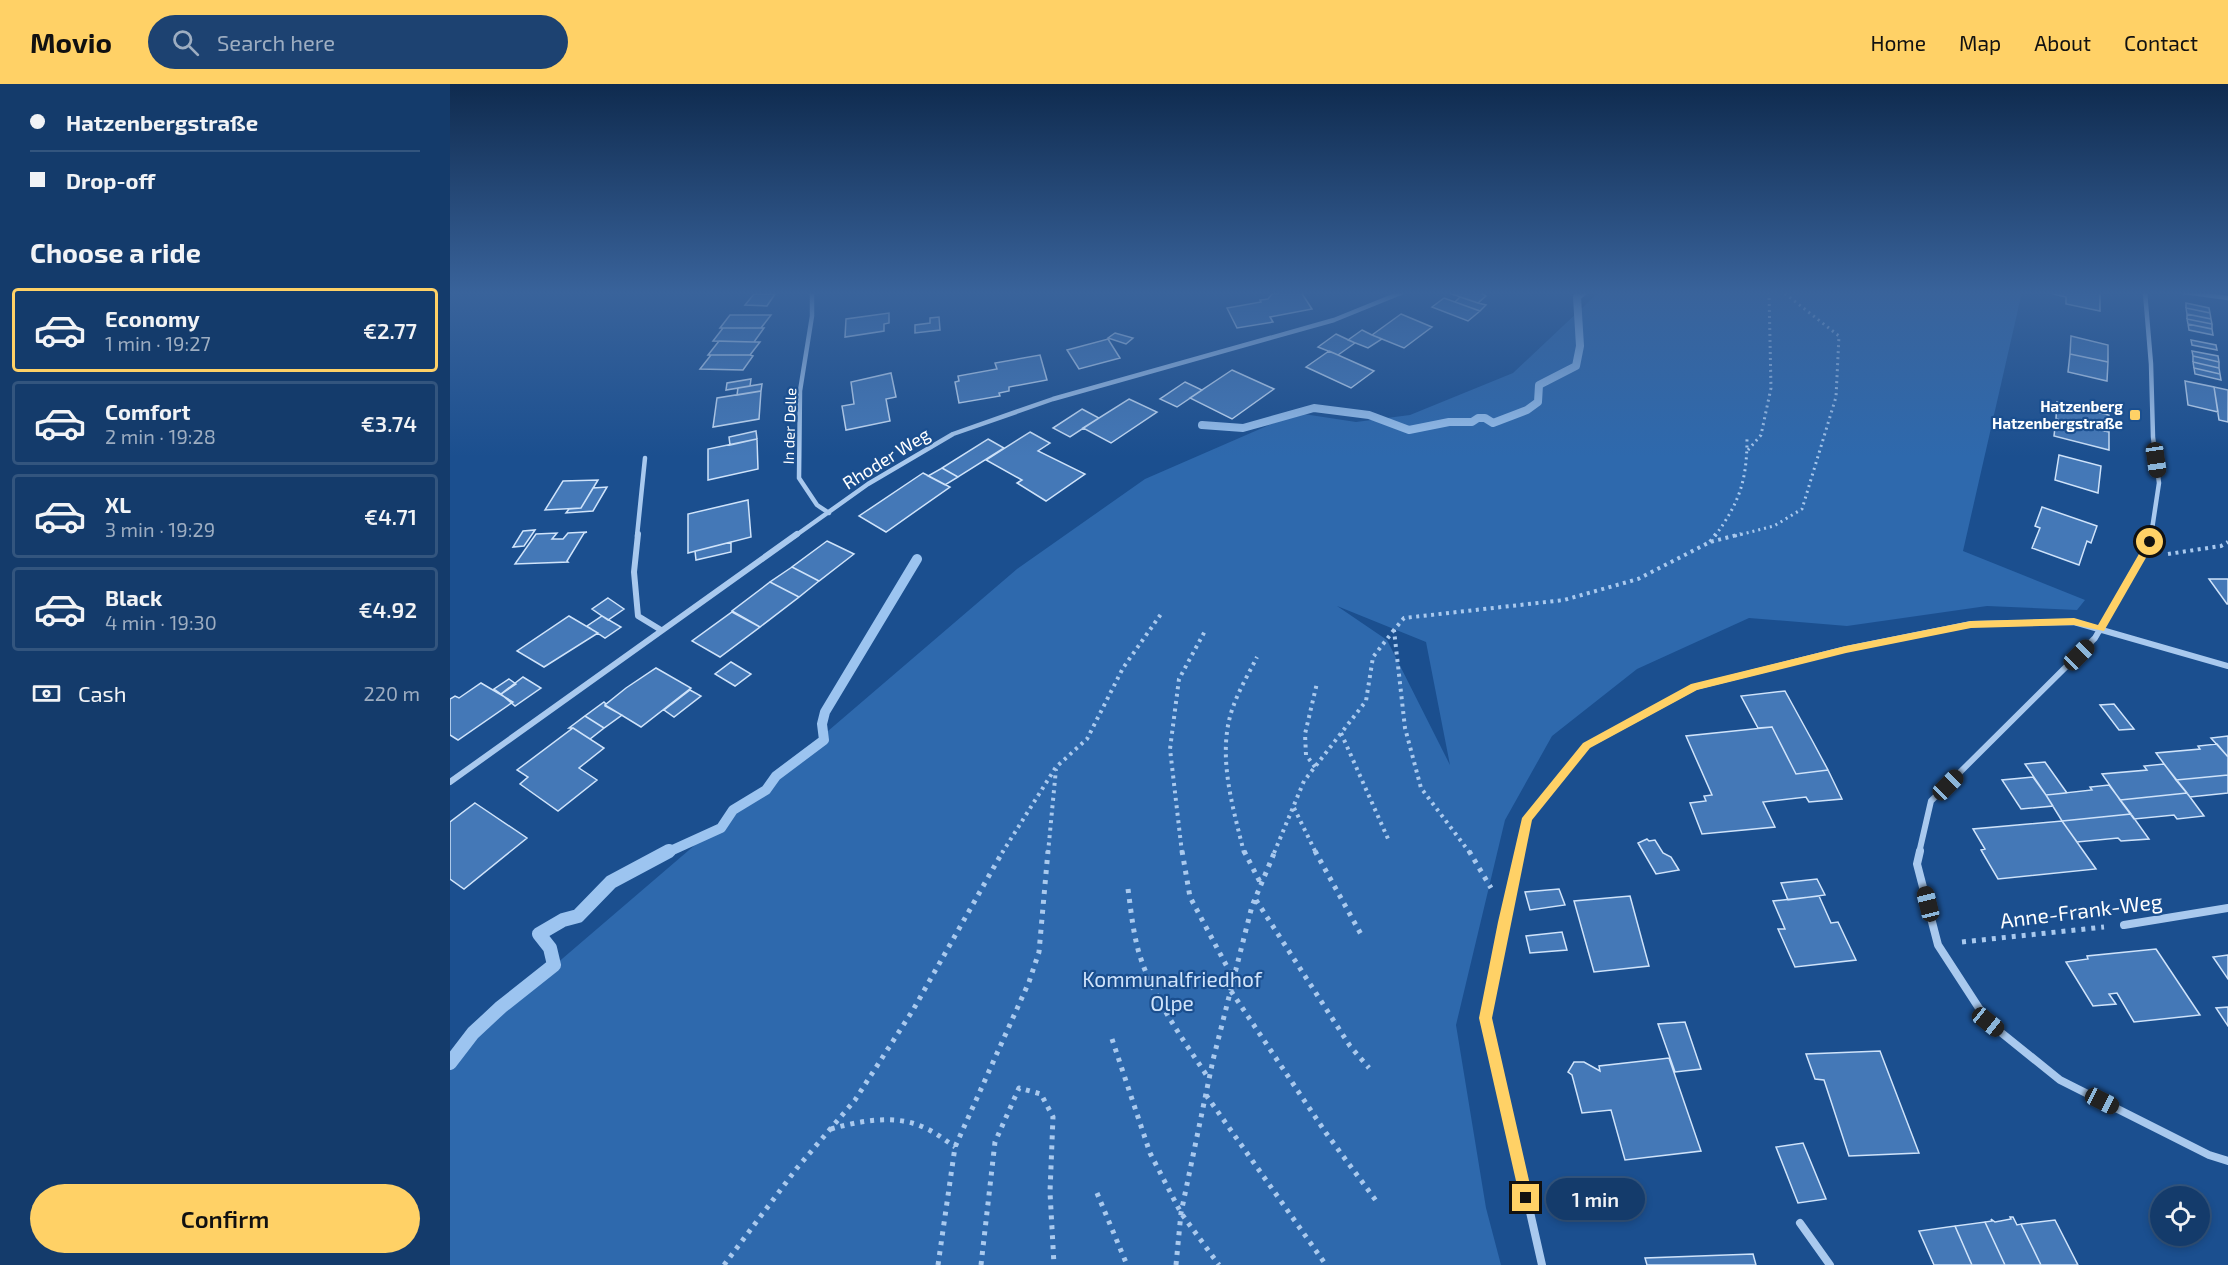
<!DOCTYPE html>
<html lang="en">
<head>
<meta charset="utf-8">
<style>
  body { margin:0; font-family:"Exo 2",sans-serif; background:#1d4271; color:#f1f3f6; height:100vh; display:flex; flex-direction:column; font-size:22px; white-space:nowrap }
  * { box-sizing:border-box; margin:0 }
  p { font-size:20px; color:#9dadc1 }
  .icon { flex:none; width:33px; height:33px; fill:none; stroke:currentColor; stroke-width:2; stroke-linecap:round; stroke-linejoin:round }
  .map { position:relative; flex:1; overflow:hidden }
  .drawer { display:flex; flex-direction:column; background:#143b6b; width:450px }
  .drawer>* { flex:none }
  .banner { display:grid; align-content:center; height:132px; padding:0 30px; background:#143b6b }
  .tools { position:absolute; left:1700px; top:1102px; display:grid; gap:12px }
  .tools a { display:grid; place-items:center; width:60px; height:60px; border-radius:50%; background:#143b6b; box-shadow:0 3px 9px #0003,0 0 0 2px #33557e; font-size:30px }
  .end { position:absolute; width:27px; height:27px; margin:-14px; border:8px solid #ffd166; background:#111; box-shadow:0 0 0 3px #111 }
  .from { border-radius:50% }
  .bubble { position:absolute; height:42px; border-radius:21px; background:#143b6b; box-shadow:0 3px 9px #0003,0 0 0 2px #33557e; font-size:20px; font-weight:600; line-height:42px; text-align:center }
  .car { position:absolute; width:18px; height:36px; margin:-18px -9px; border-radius:8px; box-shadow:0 0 4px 2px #0007; background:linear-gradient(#222 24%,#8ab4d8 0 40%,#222 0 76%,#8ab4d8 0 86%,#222 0) }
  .banner b { display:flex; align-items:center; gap:21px; height:57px; font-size:22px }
  .banner b+b { border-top:2px solid #33557e }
  .banner i { width:15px; height:15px; background:#f1f3f6 }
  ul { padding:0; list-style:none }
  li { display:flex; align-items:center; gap:18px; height:84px; margin:0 12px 9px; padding:0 18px; border:3px solid #33557e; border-radius:6px }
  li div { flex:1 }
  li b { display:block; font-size:22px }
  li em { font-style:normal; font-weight:600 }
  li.selected { border-color:#ffd166 }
  li>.icon { width:54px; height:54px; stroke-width:1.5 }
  h2 { padding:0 30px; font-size:27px; line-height:72px }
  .pay { display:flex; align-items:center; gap:15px; height:66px; padding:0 30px; font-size:22px }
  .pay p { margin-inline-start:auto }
  .cta { display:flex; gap:12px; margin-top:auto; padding:12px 30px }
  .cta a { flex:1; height:69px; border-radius:36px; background:#ffd166; color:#111; font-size:24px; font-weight:600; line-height:69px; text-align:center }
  header { display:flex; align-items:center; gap:36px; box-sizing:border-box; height:84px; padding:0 30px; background:#ffd166; color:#111 }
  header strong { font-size:28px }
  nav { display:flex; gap:33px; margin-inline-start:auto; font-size:21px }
  .search { width:420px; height:54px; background:#1d4271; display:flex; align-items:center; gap:15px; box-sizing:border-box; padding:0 21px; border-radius:33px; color:#9dadc1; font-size:22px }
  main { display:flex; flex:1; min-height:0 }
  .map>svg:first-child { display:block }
  .green { fill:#2e69ad; fill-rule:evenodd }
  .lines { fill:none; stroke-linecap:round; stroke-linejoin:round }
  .stream-far2 { stroke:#9cc4f0; stroke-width:8 }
  .stream-far1 { stroke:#9cc4f0; stroke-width:10 }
  .stream { stroke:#9cc4f0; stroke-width:14 }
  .building { fill:#4478b7; stroke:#cfe3fa; stroke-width:1.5 }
  .path-far2 { stroke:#a9c9ee; stroke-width:3; stroke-dasharray:2 4; stroke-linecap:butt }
  .path-far1 { stroke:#a9c9ee; stroke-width:4; stroke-dasharray:3 4.5; stroke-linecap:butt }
  .path { stroke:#a9c9ee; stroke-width:5; stroke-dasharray:4 6; stroke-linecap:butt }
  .street-far2 { stroke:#a9c9ee; stroke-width:4.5 }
  .street-far1 { stroke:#a9c9ee; stroke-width:6 }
  .street { stroke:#a9c9ee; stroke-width:8 }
  .route { fill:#ffd166 }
  .poi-dot { fill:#ffd166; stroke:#1b4f8f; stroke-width:2 }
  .labels { text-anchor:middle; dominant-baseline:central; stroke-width:4.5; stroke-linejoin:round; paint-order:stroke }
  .far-poi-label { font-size:15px; font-weight:bold; fill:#fff; stroke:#1b4f8f; text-anchor:end }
  .far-street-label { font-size:15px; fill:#fff; stroke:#1b4f8f }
  .street-label { font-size:18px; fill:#fff; stroke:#1b4f8f }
  .near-street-label { font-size:21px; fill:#fff; stroke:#1b4f8f }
  .near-park-label { font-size:21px; fill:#cfe3fa; stroke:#1b4f8f }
</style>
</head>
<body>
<header>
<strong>Movio</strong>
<div class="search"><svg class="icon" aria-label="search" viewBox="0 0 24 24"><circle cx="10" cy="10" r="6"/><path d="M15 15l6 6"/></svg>Search here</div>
<nav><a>Home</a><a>Map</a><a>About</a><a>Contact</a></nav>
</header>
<main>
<section class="drawer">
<div class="banner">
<b><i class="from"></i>Hatzenbergstraße</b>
<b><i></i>Drop-off</b>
</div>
<h2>Choose a ride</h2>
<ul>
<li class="selected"><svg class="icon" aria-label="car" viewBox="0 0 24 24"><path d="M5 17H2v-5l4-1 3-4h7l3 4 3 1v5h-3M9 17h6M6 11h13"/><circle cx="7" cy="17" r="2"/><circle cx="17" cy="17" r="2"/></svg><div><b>Economy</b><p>1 min · 19:27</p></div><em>€2.77</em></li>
<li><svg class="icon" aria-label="car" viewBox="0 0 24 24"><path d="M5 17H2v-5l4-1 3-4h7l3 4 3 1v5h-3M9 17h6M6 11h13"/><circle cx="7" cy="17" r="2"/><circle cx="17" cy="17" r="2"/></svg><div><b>Comfort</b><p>2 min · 19:28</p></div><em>€3.74</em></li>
<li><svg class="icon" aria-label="car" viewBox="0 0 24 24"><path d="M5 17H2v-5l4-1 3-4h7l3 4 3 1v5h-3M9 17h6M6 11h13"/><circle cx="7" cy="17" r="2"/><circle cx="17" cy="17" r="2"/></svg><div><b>XL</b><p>3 min · 19:29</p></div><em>€4.71</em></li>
<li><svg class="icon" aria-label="car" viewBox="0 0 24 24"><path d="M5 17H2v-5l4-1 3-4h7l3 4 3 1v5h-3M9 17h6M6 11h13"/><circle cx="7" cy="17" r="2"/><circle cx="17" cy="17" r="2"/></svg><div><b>Black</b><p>4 min · 19:30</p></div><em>€4.92</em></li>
</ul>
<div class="pay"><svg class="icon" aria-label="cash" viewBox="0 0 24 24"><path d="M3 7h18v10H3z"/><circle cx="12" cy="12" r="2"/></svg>Cash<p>220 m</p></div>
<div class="cta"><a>Confirm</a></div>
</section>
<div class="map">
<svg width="1778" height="1181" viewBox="0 0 1778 1181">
  <rect width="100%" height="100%" fill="#1b4f8f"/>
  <path class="green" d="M 1149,208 L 1572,208 L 1513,467 L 1635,516 L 1627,526 L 1537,522 L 1397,542 L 1299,534 L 1187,585 L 1102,652 L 1055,736 L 1006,941 L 1036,1124 L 1051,1181 L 0,1181 L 0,971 L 567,485 L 695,395 L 847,329 L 906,338 L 960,331 L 1063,289 ZM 887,522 L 976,558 L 1000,681 L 937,556 Z"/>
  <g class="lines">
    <path class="stream-far2" d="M 752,341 L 793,344 L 864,324 L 919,331 L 959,346 L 999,338 L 1022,338 L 1028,334 L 1035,334 L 1043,339 L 1077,326 L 1088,318 L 1089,301 L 1126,282 L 1130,262 L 1127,213 L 1133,208"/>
    <path class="stream-far1" d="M 216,769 L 271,744 L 283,726 L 316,706 L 326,692 L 374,656 L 372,640 L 375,628 L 467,475"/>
    <path class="stream" d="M 0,979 L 23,949 L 51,923 L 104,881 L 100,864 L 89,850 L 113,836 L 128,832 L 161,798 L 219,767"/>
  </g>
  <path class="building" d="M 837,208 L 851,208 L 862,225 L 820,233 L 823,238 L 787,244 L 777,224 L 811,218 L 810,216 L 818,215 L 822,210 Z
    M 996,208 L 1035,208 L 1032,210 L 1036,212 L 1028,219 Z
    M 1603,208 L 1650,208 L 1650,227 L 1616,220 L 1616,213 L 1603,210 Z
    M 304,210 L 325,210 L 317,222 L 295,221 Z
    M 1010,213 L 1028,219 L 1036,221 L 1030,227 L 1005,218 Z
    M 994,214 L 1005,218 L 1030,227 L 1018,237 L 982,223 Z
    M 1736,219 L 1759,224 L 1760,229 L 1736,224 Z
    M 1736,224 L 1760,229 L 1761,235 L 1737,230 Z
    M 439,229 L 439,239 L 434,240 L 434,247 L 395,253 L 396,235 Z
    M 951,230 L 982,243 L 954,264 L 922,251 Z
    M 1737,230 L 1761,235 L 1762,240 L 1737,235 Z
    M 280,231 L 321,231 L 311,244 L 270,244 Z
    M 489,233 L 490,246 L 465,249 L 465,241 L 480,239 L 480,234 Z
    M 1737,235 L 1762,240 L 1762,245 L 1738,240 Z
    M 1738,240 L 1762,245 L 1763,251 L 1739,246 Z
    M 273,244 L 314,244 L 304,258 L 263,257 Z
    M 912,246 L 922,251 L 932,255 L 918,264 L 898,256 Z
    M 665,249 L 683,254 L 676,260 L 658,254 Z
    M 886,250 L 905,259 L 888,271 L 868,263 Z
    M 1621,252 L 1658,261 L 1658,278 L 1620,270 Z
    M 658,255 L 670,274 L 629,285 L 617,266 Z
    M 1741,256 L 1766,261 L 1767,266 L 1742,261 Z
    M 269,257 L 304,258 L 310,258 L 300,271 L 258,271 Z
    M 879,267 L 924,287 L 901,304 L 856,283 Z
    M 1742,267 L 1768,272 L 1769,278 L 1743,272 Z
    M 1620,270 L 1658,278 L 1657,297 L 1618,288 Z
    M 261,271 L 300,271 L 303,272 L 293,286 L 250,285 Z
    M 590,271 L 597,296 L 559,303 L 559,307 L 549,309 L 550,312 L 509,319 L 505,298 L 509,297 L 508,292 L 547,285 L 545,279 Z
    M 1743,272 L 1769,278 L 1769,284 L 1743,278 Z
    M 1743,278 L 1769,284 L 1770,290 L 1744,284 Z
    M 1744,284 L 1770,290 L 1771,296 L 1745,290 Z
    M 782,286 L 824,305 L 782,335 L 740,314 Z
    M 441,289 L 446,313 L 436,315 L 440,337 L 396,346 L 392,322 L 404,320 L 401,298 Z
    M 301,295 L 300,302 L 276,306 L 277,299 Z
    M 1735,297 L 1764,303 L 1768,328 L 1738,321 Z
    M 735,298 L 752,306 L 727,323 L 710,315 Z
    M 312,300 L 311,307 L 287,311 L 288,304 Z
    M 1764,303 L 1778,306 L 1778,338 L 1769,336 Z
    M 311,307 L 309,335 L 263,343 L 267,314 Z
    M 679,315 L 707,328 L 661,359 L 633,344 Z
    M 1607,318 L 1659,331 L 1659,348 L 1606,335 Z
    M 632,325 L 649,334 L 620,353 L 603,344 Z
    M 1606,335 L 1659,348 L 1659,366 L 1604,352 Z
    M 306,347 L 307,355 L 280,361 L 279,353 Z
    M 580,348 L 600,359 L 588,367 L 635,390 L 596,417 L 567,399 L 572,396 L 536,376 Z
    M 307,355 L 308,385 L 258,396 L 258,365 Z
    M 538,355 L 554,364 L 508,393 L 492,384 Z
    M 1609,371 L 1651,382 L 1648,409 L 1605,396 Z
    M 492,384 L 508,393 L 495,401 L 478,392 Z
    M 473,389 L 500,403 L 436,448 L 409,432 Z
    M 148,396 L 131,424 L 95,426 L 113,397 Z
    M 157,403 L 143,427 L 116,429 L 119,425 L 131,424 L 143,404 Z
    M 298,416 L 301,453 L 238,469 L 238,430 Z
    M 1592,423 L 1647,442 L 1641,459 L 1637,457 L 1629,481 L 1582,464 L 1590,444 L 1585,442 Z
    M 85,446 L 74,462 L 63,463 L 73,447 Z
    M 137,448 L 134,449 L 117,477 L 118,478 L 65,480 L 86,450 L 107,449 L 102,455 L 113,455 L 118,449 Z
    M 377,457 L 404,470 L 369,497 L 342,483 Z
    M 281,458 L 281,468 L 246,476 L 245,467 Z
    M 342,483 L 369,497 L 349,513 L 320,498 Z
    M 1759,495 L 1778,495 L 1778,520 L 1777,520 Z
    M 320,498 L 349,513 L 310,543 L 282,527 Z
    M 158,514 L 174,525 L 158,536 L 142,525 Z
    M 282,528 L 310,543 L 270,573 L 242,557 Z
    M 119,532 L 148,549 L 94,583 L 67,567 Z
    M 152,532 L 171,543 L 155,554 L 137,542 Z
    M 281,578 L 301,590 L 285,602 L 265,590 Z
    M 206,584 L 241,604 L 191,643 L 155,621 L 176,604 Z
    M 73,593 L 91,604 L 65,622 L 51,610 Z
    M 59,595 L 66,600 L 51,610 L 44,605 Z
    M 31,599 L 63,618 L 8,656 L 0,651 L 0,615 L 5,612 L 9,614 Z
    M 240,606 L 251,612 L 224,633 L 214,626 Z
    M 1335,607 L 1363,658 L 1378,686 L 1346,690 L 1322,643 L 1308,644 L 1291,612 Z
    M 154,618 L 156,620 L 155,622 L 172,631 L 154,644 L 135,632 Z
    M 1664,620 L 1684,645 L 1669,646 L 1650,621 Z
    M 135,632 L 154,644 L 140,655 L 123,644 L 119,644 Z
    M 1322,643 L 1346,690 L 1378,686 L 1392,715 L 1359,718 L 1356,713 L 1313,718 L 1325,743 L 1252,750 L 1240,719 L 1256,717 L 1254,712 L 1262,711 L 1236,652 Z
    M 123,644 L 154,664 L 129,684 L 147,696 L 108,727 L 70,700 L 78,693 L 67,686 Z
    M 1778,652 L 1778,673 L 1761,654 Z
    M 1767,660 L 1778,673 L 1778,691 L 1726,696 L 1706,669 L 1750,665 L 1748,662 Z
    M 1595,678 L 1617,709 L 1596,711 L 1575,680 Z
    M 1714,680 L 1737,709 L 1670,716 L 1652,690 L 1697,686 L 1694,682 Z
    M 1778,691 L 1778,709 L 1740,713 L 1726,696 Z
    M 1583,693 L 1596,711 L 1603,722 L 1571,725 L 1552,696 Z
    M 1659,701 L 1681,730 L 1612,737 L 1596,711 L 1642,706 L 1640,703 Z
    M 1737,709 L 1754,732 L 1727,735 L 1724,731 L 1684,735 L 1670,716 Z
    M 25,719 L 77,754 L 14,805 L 0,795 L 0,738 Z
    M 1681,730 L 1699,755 L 1671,757 L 1668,754 L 1627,758 L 1612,737 Z
    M 1612,737 L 1646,785 L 1548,795 L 1531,766 L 1535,765 L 1523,745 Z
    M 1197,755 L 1199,757 L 1205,756 L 1213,769 L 1221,773 L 1229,786 L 1206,790 L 1188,759 Z
    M 1367,795 L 1375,811 L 1338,816 L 1331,799 Z
    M 1109,805 L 1115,821 L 1080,826 L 1075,808 Z
    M 1180,812 L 1199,882 L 1144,888 L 1124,817 Z
    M 1369,812 L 1381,839 L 1388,838 L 1406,876 L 1345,883 L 1328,845 L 1335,845 L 1323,817 Z
    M 1112,848 L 1117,866 L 1080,869 L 1076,852 Z
    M 1706,865 L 1750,931 L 1684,938 L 1667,909 L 1659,910 L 1666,920 L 1643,922 L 1616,878 L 1638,875 L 1637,872 Z
    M 1778,871 L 1778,895 L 1763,873 Z
    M 1778,923 L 1778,942 L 1766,924 Z
    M 1235,938 L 1251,985 L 1225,988 L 1208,940 Z
    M 1430,967 L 1469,1069 L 1399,1072 L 1374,996 L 1365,995 L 1356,970 Z
    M 1219,974 L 1251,1067 L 1175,1076 L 1161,1026 L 1132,1029 L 1122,991 L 1118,988 L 1124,978 L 1134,978 L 1150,987 L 1149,982 Z
    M 1353,1059 L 1376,1115 L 1348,1119 L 1326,1063 Z
    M 1560,1133 L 1563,1133 L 1567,1141 L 1571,1140 L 1591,1181 L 1555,1181 L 1535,1138 L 1542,1137 L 1541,1135 L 1545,1138 L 1561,1135 Z
    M 1605,1136 L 1628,1181 L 1591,1181 L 1571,1140 Z
    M 1535,1138 L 1555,1181 L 1522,1181 L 1505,1142 Z
    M 1505,1142 L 1522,1181 L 1484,1181 L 1469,1147 Z
    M 1303,1170 L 1306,1181 L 1197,1181 L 1195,1174 Z"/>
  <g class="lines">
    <path class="path-far2" d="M 1298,366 L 1311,351 L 1321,304 L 1319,208
      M 1265,452 C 1289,419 1297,397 1297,355
      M 1285,452 L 1324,442 L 1352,425 L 1386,313 L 1389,252 L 1333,208"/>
    <path class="path-far1" d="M 1260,458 L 1266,450
      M 1718,470 L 1771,462 L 1778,458
      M 891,649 L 939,757
      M 865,683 L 856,671 L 855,650 L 867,599
      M 844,724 L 866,769
      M 552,769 L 606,683 L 637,655 L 673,584 L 711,530
      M 598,769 L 606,685
      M 732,769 L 720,665 L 729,595 L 755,547
      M 794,769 C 783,723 766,670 783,623 C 789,606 799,589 807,573
      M 824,769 L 854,697 L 916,617 L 923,573 L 944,546
      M 1020,769 L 971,704 L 955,644 L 944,546 L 954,534 L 1114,516 L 1188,495 L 1260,458 L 1291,450"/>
    <path class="path" d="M 732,767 L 740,813 L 783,894
      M 794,767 L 811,800
      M 865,767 L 913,854
      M 1019,767 L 1041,804
      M 678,805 C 681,827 683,848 689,869 C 703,915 733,955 759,995
      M 806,816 L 900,962 L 919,984
      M 1512,858 L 1654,843
      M 781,907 L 876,1049 L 927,1118
      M 662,955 L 700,1069 L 731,1129 L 769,1181
      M 756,1011 L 876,1181
      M 381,1045 C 409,1037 445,1030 473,1043 C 485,1048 495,1056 505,1063
      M 647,1109 L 677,1181
      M 274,1181 L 347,1084 L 405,1016 L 463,926 L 553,767
      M 488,1181 L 505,1063 L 579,898 L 589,868 L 598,767
      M 531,1181 L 545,1058 L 569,1004 L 591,1010 L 603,1033 L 600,1108 L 604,1181
      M 726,1181 L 731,1129 L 763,976 L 802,822 L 825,767"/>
    <path class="street-far2" d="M 362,208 L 362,232 L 350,307 L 349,394 L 367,421 L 379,429
      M 1695,208 L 1701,280 L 1703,353 L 1709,399 L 1701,452
      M 1734,208 L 1778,214
      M 187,452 L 195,374
      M 345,452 L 418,400 L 503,350 L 603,315 L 884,236 L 953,208"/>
    <path class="street-far1" d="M 188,450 L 184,488 L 188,532 L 211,546
      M 0,698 L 347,450
      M 1069,769 L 1077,734 L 1136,662 L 1245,603 L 1396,565 L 1521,540 L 1624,538 L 1778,582
      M 1469,769 L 1481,717 L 1645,554 L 1700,458 L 1701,450"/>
    <path class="street" d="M 1070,767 L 1036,934 L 1092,1181
      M 1470,767 L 1467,780 L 1488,861 L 1538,938 L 1610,996 L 1759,1071 L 1778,1077
      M 1674,841 L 1778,824
      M 1350,1139 L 1380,1181"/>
  </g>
  <linearGradient id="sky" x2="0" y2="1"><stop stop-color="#0f2b4f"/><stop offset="0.56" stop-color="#39639b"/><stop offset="1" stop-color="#39639b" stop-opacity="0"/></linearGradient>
  <rect width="1778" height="373" fill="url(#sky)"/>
  <path class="route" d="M 1697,456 L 1705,458 L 1654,547 L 1624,541 L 1521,544 L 1396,569 L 1247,606 L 1140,664 L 1082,736 L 1042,934 L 1083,1114 L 1081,1119 L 1076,1121 L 1071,1119 L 1029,934 L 1048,838 L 1072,734 L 1133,659 L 1241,600 L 1396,562 L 1521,537 L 1624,534 L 1648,541 Z"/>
  <rect class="poi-dot" x="1679" y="325" width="12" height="12" rx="3"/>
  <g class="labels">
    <g class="far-poi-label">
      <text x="1673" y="322">Hatzenberg<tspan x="1673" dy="17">Hatzenbergstraße</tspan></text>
    </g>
    <g class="far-street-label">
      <text transform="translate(339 342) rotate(-88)">In der Delle</text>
    </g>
    <g class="street-label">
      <text transform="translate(436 374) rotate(-32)">Rhoder Weg</text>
    </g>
    <g class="near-street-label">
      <text transform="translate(1631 826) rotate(-7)">Anne-Frank-Weg</text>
    </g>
    <g class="near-park-label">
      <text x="722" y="894">Kommunalfriedhof<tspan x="722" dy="24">Olpe</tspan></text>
    </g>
  </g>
</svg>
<div class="tools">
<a><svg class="icon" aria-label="locate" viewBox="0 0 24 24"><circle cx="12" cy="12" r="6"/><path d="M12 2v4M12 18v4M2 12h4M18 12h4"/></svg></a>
</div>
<i class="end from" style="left:1700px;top:458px"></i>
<i class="end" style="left:1076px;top:1114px"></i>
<div class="bubble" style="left:1096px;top:1094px;width:99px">1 min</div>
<i class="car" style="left:1706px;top:376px;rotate:172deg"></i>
<i class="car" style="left:1629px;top:571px;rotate:45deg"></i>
<i class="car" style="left:1498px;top:701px;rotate:45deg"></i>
<i class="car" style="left:1478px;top:820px;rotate:346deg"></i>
<i class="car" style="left:1538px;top:938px;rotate:129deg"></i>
<i class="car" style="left:1652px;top:1017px;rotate:117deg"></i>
</div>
</main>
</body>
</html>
